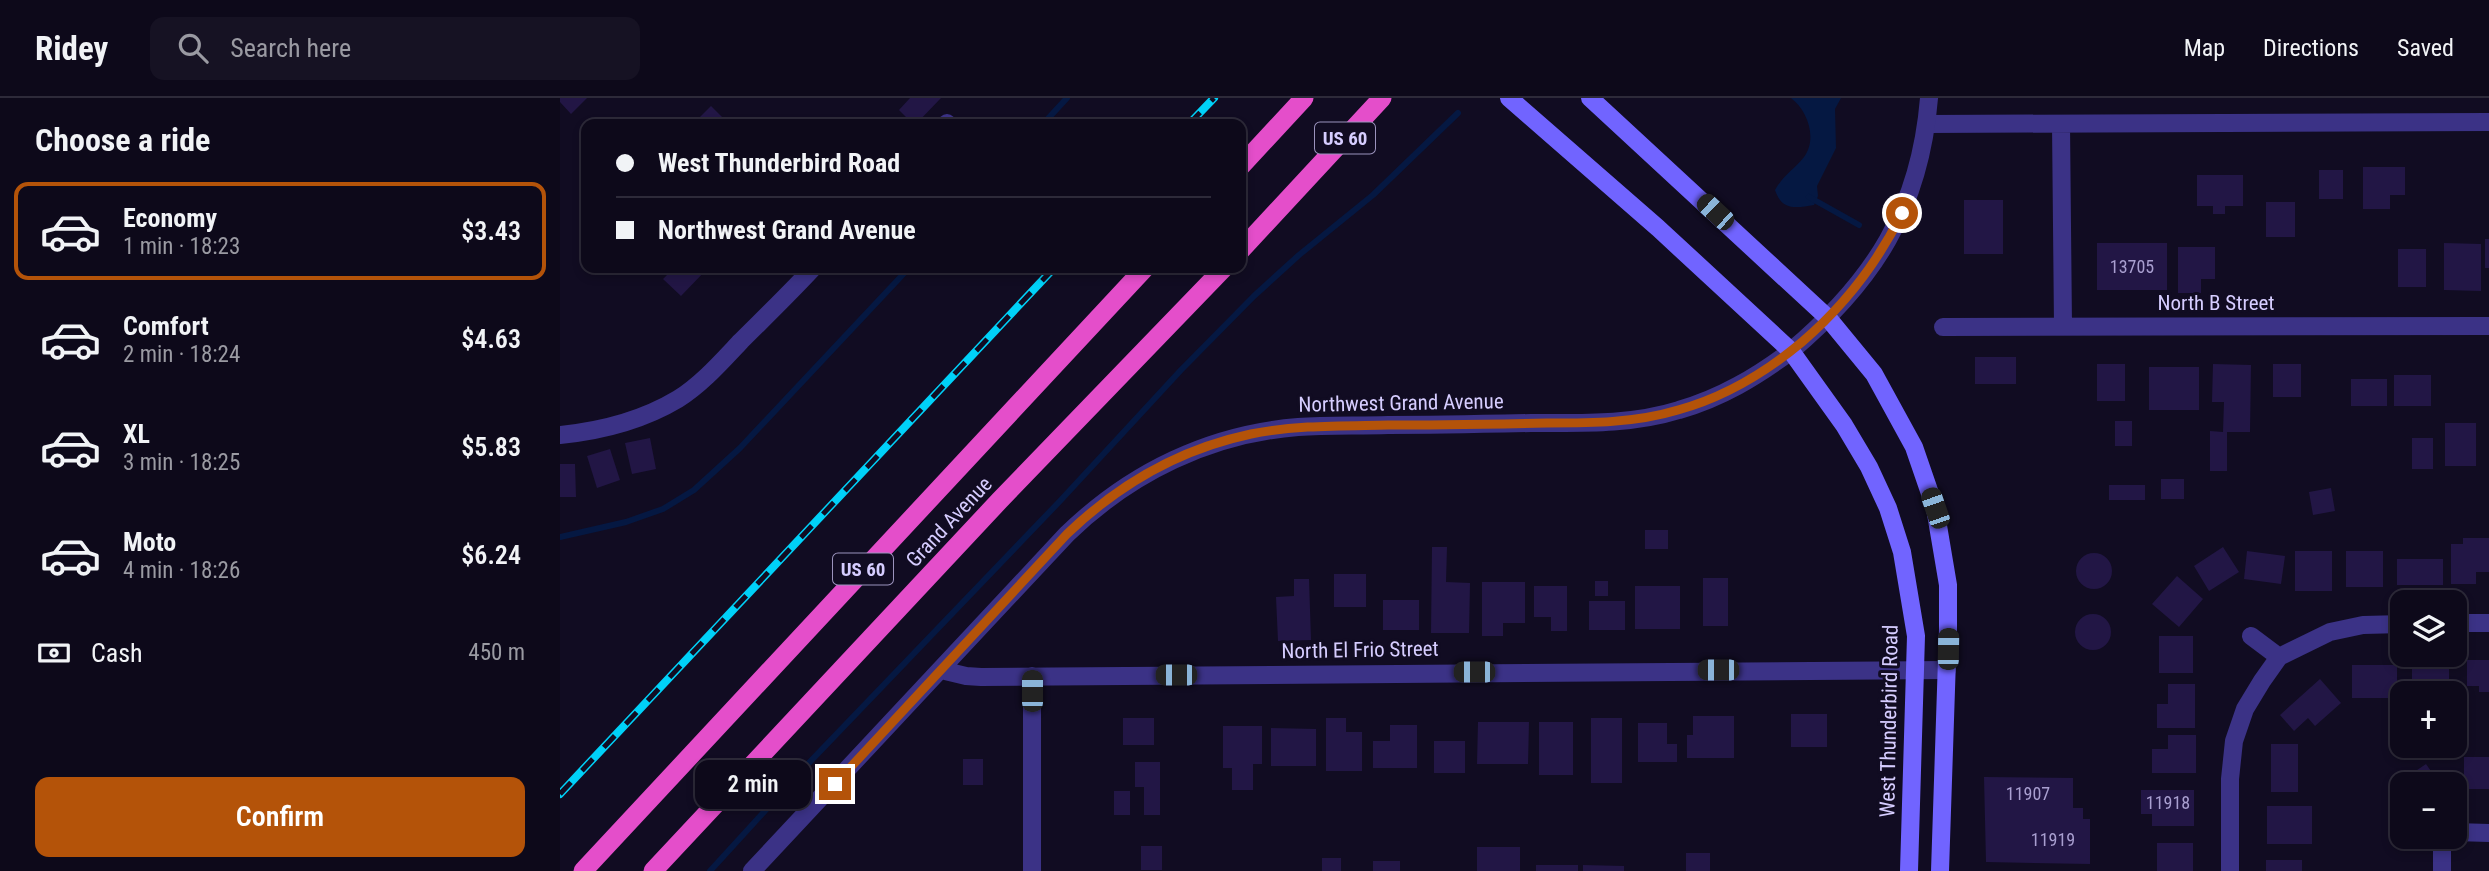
<!DOCTYPE html>
<html lang="en">
<head>
<meta charset="utf-8">
<style>
  body { margin:0; font-family:"Roboto Condensed",sans-serif; background:#161223; color:#f1f3f6; height:100vh; display:flex; flex-direction:column; font-size:26px; white-space:nowrap }
  * { box-sizing:border-box; margin:0 }
  p { font-size:23px; color:#9a9aa2 }
  .icon { flex:none; width:38px; height:38px; fill:none; stroke:currentColor; stroke-width:2; stroke-linecap:round; stroke-linejoin:round }
  .map { position:relative; flex:1; overflow:hidden }
  .details { display:flex; flex-direction:column; background:#0d091a; width:560px }
  .details>* { flex:none }
  .banner { position:absolute; left:21px; top:21px; width:665px; height:154px; border-radius:14px; box-shadow:0 4px 10px #0003,0 0 0 2px #2d2a39; display:grid; align-content:center; height:154px; padding:0 35px; background:#0d091a }
  .buttons { position:absolute; left:1830px; top:492px; display:grid; gap:14px }
  .buttons a { display:grid; place-items:center; width:77px; height:77px; border-radius:14px; background:#0d091a; box-shadow:0 4px 10px #0003,0 0 0 2px #2d2a39; font-size:35px }
  .end { position:absolute; width:32px; height:32px; margin:-16px; border:9px solid #b45309; background:#fff; box-shadow:0 0 0 4px #fff }
  .from { border-radius:50% }
  .bubble { position:absolute; height:49px; border-radius:14px; background:#0d091a; box-shadow:0 4px 10px #0003,0 0 0 2px #2d2a39; font-size:23px; font-weight:600; line-height:49px; text-align:center }
  .car { position:absolute; width:21px; height:42px; margin:-21px -10px; border-radius:9px; box-shadow:0 0 5px 2px #0007; background:linear-gradient(#222 24%,#8ab4d8 0 40%,#222 0 76%,#8ab4d8 0 86%,#222 0) }
  .banner b { display:flex; align-items:center; gap:24px; height:66px; font-size:26px }
  .banner b+b { border-top:2px solid #2d2a39 }
  .banner i { width:18px; height:18px; background:#f1f3f6 }
  ul { padding:0; list-style:none }
  li { display:flex; align-items:center; gap:21px; height:98px; margin:0 14px 10px; padding:0 21px; border:4px solid transparent; border-radius:14px }
  li div { flex:1 }
  li b { display:block; font-size:26px }
  li em { font-style:normal; font-weight:600 }
  li.active { border-color:#b45309 }
  li>.icon { width:63px; height:63px; stroke-width:1.5 }
  h2 { padding:0 35px; font-size:32px; line-height:84px }
  .pay { display:flex; align-items:center; gap:18px; height:77px; padding:0 35px; font-size:26px }
  .pay p { margin-inline-start:auto }
  .button { display:flex; gap:14px; margin-top:auto; padding:14px 35px }
  .button a { flex:1; height:80px; border-radius:14px; background:#b45309; color:#fff; font-size:28px; font-weight:600; line-height:80px; text-align:center }
  header { display:flex; align-items:center; gap:42px; box-sizing:border-box; height:98px; padding:0 35px; background:#0d091a; border-bottom:2px solid #2d2a39 }
  header strong { font-size:33px }
  nav { display:flex; gap:38px; margin-inline-start:auto; font-size:24px }
  .search { width:490px; height:63px; background:#161223; display:flex; align-items:center; gap:18px; box-sizing:border-box; padding:0 24px; border-radius:14px; color:#9a9aa2; font-size:26px }
  main { display:flex; flex:1; min-height:0 }
  .map>svg:first-child { display:block }
  .water { fill:#051842 }
  .lines { fill:none; stroke-linecap:round; stroke-linejoin:round }
  .stream { stroke:#051842; stroke-width:6 }
  .building { fill:#221645 }
  .minor { stroke:#3b3286; stroke-width:18 }
  .tertiary { stroke:#3b3286; stroke-width:18 }
  .secondary { stroke:#7164ff; stroke-width:18 }
  .trunk { stroke:#e44eca; stroke-width:19 }
  .rail-casing { stroke:#00d1f8; stroke-width:8 }
  .rail { stroke:#110c22; stroke-width:5; stroke-dasharray:16; stroke-linecap:butt }
  .route { stroke:#b45309; stroke-width:9 }
  .labels { text-anchor:middle; dominant-baseline:central; stroke-width:6; stroke-linejoin:round; paint-order:stroke }
  .number-label { font-size:18px; fill:#a99fd0 }
  .shield { fill:#110c22; stroke:#9b93bd; stroke-width:2 }
  .shield-label { font-size:19px; font-weight:bold; fill:#d6cdff }
  .street-label { font-size:21px; fill:#d6cdff; stroke:#110c22 }
</style>
</head>
<body>
<header>
<strong>Ridey</strong>
<div class="search"><svg class="icon" aria-label="search" viewBox="0 0 24 24"><circle cx="10" cy="10" r="6"/><path d="M15 15l6 6"/></svg>Search here</div>
<nav><a>Map</a><a>Directions</a><a>Saved</a></nav>
</header>
<main>
<section class="details">
<h2>Choose a ride</h2>
<ul>
<li class="active"><svg class="icon" aria-label="car" viewBox="0 0 24 24"><path d="M5 17H2v-5l4-1 3-4h7l3 4 3 1v5h-3M9 17h6M6 11h13"/><circle cx="7" cy="17" r="2"/><circle cx="17" cy="17" r="2"/></svg><div><b>Economy</b><p>1 min · 18:23</p></div><em>$3.43</em></li>
<li><svg class="icon" aria-label="car" viewBox="0 0 24 24"><path d="M5 17H2v-5l4-1 3-4h7l3 4 3 1v5h-3M9 17h6M6 11h13"/><circle cx="7" cy="17" r="2"/><circle cx="17" cy="17" r="2"/></svg><div><b>Comfort</b><p>2 min · 18:24</p></div><em>$4.63</em></li>
<li><svg class="icon" aria-label="car" viewBox="0 0 24 24"><path d="M5 17H2v-5l4-1 3-4h7l3 4 3 1v5h-3M9 17h6M6 11h13"/><circle cx="7" cy="17" r="2"/><circle cx="17" cy="17" r="2"/></svg><div><b>XL</b><p>3 min · 18:25</p></div><em>$5.83</em></li>
<li><svg class="icon" aria-label="car" viewBox="0 0 24 24"><path d="M5 17H2v-5l4-1 3-4h7l3 4 3 1v5h-3M9 17h6M6 11h13"/><circle cx="7" cy="17" r="2"/><circle cx="17" cy="17" r="2"/></svg><div><b>Moto</b><p>4 min · 18:26</p></div><em>$6.24</em></li>
</ul>
<div class="pay"><svg class="icon" aria-label="cash" viewBox="0 0 24 24"><path d="M3 7h18v10H3z"/><circle cx="12" cy="12" r="2"/></svg>Cash<p>450 m</p></div>
<div class="button"><a>Confirm</a></div>
</section>
<div class="map">
<svg width="1929" height="773" viewBox="0 0 1929 773">
  <rect width="100%" height="100%" fill="#110c22"/>
  <path class="water" d="M 1231,0 L 1281,0 L 1275,11 L 1276,50 L 1257,88 L 1258,98 L 1254,107 C 1236,110 1222,113 1215,92 C 1224,76 1234,72 1244,59 C 1258,40 1247,12 1231,0 Z"/>
  <g class="lines">
    <path class="stream" d="M 483,26 L 507,0
      M 1249,99 L 1299,127
      M 0,439 L 66,424 L 103,411 L 134,392 L 180,350 L 349,170
      M 150,773 L 245,669 L 500,403 L 621,272 L 694,198 L 739,157 L 813,97 L 898,15"/>
  </g>
  <path class="building" d="M 0,0 L 27,0 L 11,16 L 0,4 Z
    M 350,0 L 381,0 L 356,26 L 353,26 L 339,12 Z
    M 151,8 L 169,26 L 133,26 Z
    M 1803,69 L 1845,69 L 1845,97 L 1830,97 L 1830,111 L 1803,111 Z
    M 1759,72 L 1783,72 L 1783,101 L 1759,101 Z
    M 1637,77 L 1683,77 L 1683,108 L 1665,108 L 1665,116 L 1653,116 L 1653,108 L 1637,108 Z
    M 1404,102 L 1443,102 L 1443,156 L 1404,156 Z
    M 1706,104 L 1735,104 L 1735,139 L 1706,139 Z
    M 1925,141 L 1929,141 L 1929,170 L 1925,170 Z
    M 1537,145 L 1607,145 L 1607,192 L 1537,192 Z
    M 1884,145 L 1921,146 L 1921,193 L 1884,192 Z
    M 1618,149 L 1655,149 L 1655,181 L 1641,181 L 1641,195 L 1618,195 Z
    M 1838,151 L 1866,151 L 1866,189 L 1838,189 Z
    M 114,170 L 148,170 L 121,198 L 103,181 Z
    M 1415,259 L 1456,259 L 1456,286 L 1415,286 Z
    M 1537,266 L 1565,266 L 1565,303 L 1537,303 Z
    M 1653,266 L 1691,267 L 1690,334 L 1667,334 L 1667,373 L 1650,373 L 1650,333 L 1663,334 L 1664,304 L 1652,304 Z
    M 1713,266 L 1741,266 L 1741,299 L 1713,299 Z
    M 1589,269 L 1639,269 L 1639,312 L 1589,312 Z
    M 1834,277 L 1871,277 L 1871,308 L 1834,308 Z
    M 1791,281 L 1827,281 L 1827,308 L 1791,308 Z
    M 1555,323 L 1572,323 L 1572,348 L 1555,348 Z
    M 1885,325 L 1916,325 L 1916,368 L 1885,368 Z
    M 90,340 L 96,371 L 72,376 L 65,345 Z
    M 1852,340 L 1873,340 L 1873,371 L 1852,371 Z
    M 50,351 L 60,382 L 37,390 L 27,358 Z
    M 0,366 L 15,366 L 16,399 L 0,399 Z
    M 1601,381 L 1624,381 L 1624,401 L 1601,401 Z
    M 1549,387 L 1585,387 L 1585,402 L 1549,402 Z
    M 1771,390 L 1775,413 L 1753,417 L 1749,394 Z
    M 1085,432 L 1108,432 L 1108,451 L 1085,451 Z
    M 1903,440 L 1929,440 L 1929,474 L 1916,474 L 1916,486 L 1891,486 L 1891,446 L 1903,446 Z
    M 872,449 L 887,449 L 886,484 L 910,485 L 909,535 L 871,535 Z
    M 1663,449 L 1679,474 L 1649,493 L 1634,468 Z
    M 1687,453 L 1725,458 L 1721,486 L 1684,481 Z
    M 1735,453 L 1772,453 L 1772,493 L 1735,493 Z
    M 1786,453 L 1823,453 L 1823,489 L 1786,489 Z
    M1516 473a18 18 0 1 1 36 0a18 18 0 1 1-36 0Z
    M 1837,461 L 1883,461 L 1883,487 L 1837,487 Z
    M 774,476 L 806,476 L 806,509 L 774,509 Z
    M 1617,478 L 1643,501 L 1619,529 L 1592,506 Z
    M 1143,480 L 1168,480 L 1168,528 L 1143,528 Z
    M 734,481 L 749,481 L 751,542 L 718,543 L 716,499 L 734,498 Z
    M 1035,483 L 1048,483 L 1048,498 L 1035,498 Z
    M 922,484 L 965,484 L 965,525 L 943,525 L 943,538 L 922,538 Z
    M 974,488 L 1007,488 L 1007,533 L 991,533 L 991,519 L 974,519 Z
    M 1075,488 L 1120,488 L 1120,531 L 1075,531 Z
    M 823,502 L 859,502 L 859,532 L 823,532 Z
    M 1029,503 L 1065,503 L 1065,532 L 1029,532 Z
    M1515 534a18 18 0 1 1 36 0a18 18 0 1 1-36 0Z
    M 1599,538 L 1633,538 L 1633,575 L 1599,575 Z
    M 1852,560 L 1889,560 L 1889,595 L 1852,595 Z
    M 1907,562 L 1929,562 L 1929,594 L 1919,594 L 1919,588 L 1907,588 Z
    M 1792,567 L 1837,567 L 1837,600 L 1792,600 Z
    M 1760,581 L 1781,605 L 1755,628 L 1748,620 L 1734,633 L 1720,617 Z
    M 1608,586 L 1635,586 L 1635,630 L 1597,630 L 1597,606 L 1608,606 Z
    M 1231,616 L 1267,616 L 1267,649 L 1231,649 Z
    M 1133,618 L 1174,618 L 1174,660 L 1127,660 L 1127,637 L 1133,637 Z
    M 563,620 L 594,620 L 594,647 L 563,647 Z
    M 766,620 L 786,620 L 786,634 L 802,634 L 802,673 L 766,673 Z
    M 1031,620 L 1062,620 L 1062,685 L 1031,685 Z
    M 918,624 L 969,624 L 968,666 L 917,666 Z
    M 979,624 L 1013,624 L 1013,677 L 979,677 Z
    M 1078,625 L 1107,625 L 1107,646 L 1117,646 L 1117,664 L 1078,664 Z
    M 830,627 L 857,627 L 857,670 L 813,670 L 813,643 L 830,643 Z
    M 663,628 L 702,628 L 702,666 L 693,666 L 693,692 L 672,692 L 672,670 L 663,670 Z
    M 711,630 L 756,631 L 756,668 L 711,668 Z
    M 1608,637 L 1636,637 L 1636,675 L 1592,675 L 1592,651 L 1608,651 Z
    M 874,643 L 905,643 L 905,675 L 874,675 Z
    M 1711,646 L 1738,646 L 1738,694 L 1711,694 Z
    M 1904,659 L 1929,659 L 1929,691 L 1904,691 Z
    M 403,661 L 423,661 L 423,687 L 403,687 Z
    M 575,664 L 600,664 L 600,717 L 584,717 L 584,689 L 575,689 Z
    M 1866,666 L 1880,686 L 1843,686 L 1843,712 L 1829,691 Z
    M 1424,679 L 1513,680 L 1513,710 L 1523,710 L 1523,721 L 1530,721 L 1530,766 L 1426,764 Z
    M 1581,692 L 1634,692 L 1634,728 L 1592,728 L 1592,716 L 1581,716 Z
    M 554,693 L 570,693 L 570,717 L 554,717 Z
    M 1707,708 L 1752,708 L 1752,746 L 1707,746 Z
    M 1597,745 L 1633,745 L 1633,773 L 1597,773 Z
    M 581,748 L 602,748 L 602,772 L 581,772 Z
    M 917,749 L 960,749 L 960,773 L 917,773 Z
    M 1126,755 L 1150,755 L 1150,773 L 1126,773 Z
    M 762,760 L 781,760 L 781,773 L 762,773 Z
    M 1706,762 L 1742,762 L 1742,773 L 1706,773 Z
    M 813,763 L 840,763 L 840,773 L 813,773 Z
    M 976,767 L 1018,767 L 1018,773 L 976,773 Z
    M 1023,767 L 1064,768 L 1064,773 L 1023,773 Z"/>
  <g class="lines">
    <path class="minor" d="M 386,26 L 387,25
      M 1367,26 L 1929,24
      M 1501,26 L 1503,228
      M 1383,229 L 1929,228
      M 0,337 C 40,333 83,322 118,301 C 142,286 162,263 181,243 C 205,219 230,195 253,170
      M 1895,525 L 1929,525
      M 1691,538 L 1719,559
      M 381,572 L 406,578 L 421,579 L 1387,572
      M 1895,734 L 1929,735
      M 1882,738 L 1882,773
      M 192,773 L 507,436 C 571,374 650,336 738,329 C 768,327 798,328 828,327 C 876,327 924,326 971,325 C 1021,325 1071,327 1119,312 C 1161,300 1196,279 1231,253
      M 472,773 L 472,578
      M 1670,773 L 1670,681 L 1674,643 L 1685,611 L 1702,583 L 1719,559 L 1770,534 L 1803,527 L 1843,526"/>
    <path class="tertiary" d="M 1231,253 C 1314,183 1360,111 1369,0"/>
    <path class="secondary" d="M 949,0 L 1098,130 L 1231,253 L 1284,327 L 1309,369 L 1328,410 L 1342,454 L 1356,538 L 1349,773
      M 1030,0 L 1268,220 L 1314,276 L 1354,349 L 1375,410 L 1388,487 L 1388,531 L 1380,773"/>
    <path class="trunk" d="M 681,68 L 744,0
      M 681,152 L 822,0
      M 23,773 L 585,170
      M 93,773 L 440,402 L 664,170"/>
    <defs>
      <path id="rail" d="M 629,26 L 654,0
        M 0,696 L 494,170"/>
    </defs>
    <use href="#rail" class="rail-casing"/>
    <use href="#rail" class="rail"/>
  </g>
  <g class="lines">
    <path class="route" d="M 275,686 L 507,436 C 559,386 620,351 691,336 C 736,327 782,328 828,327 C 881,327 934,326 987,325 C 1031,325 1075,325 1118,312 C 1165,299 1205,275 1242,244 C 1285,207 1317,166 1342,115"/>
  </g>
  <g class="labels">
    <g class="number-label">
      <text x="1572" y="168">13705</text>
      <text x="1468" y="695">11907</text>
      <text x="1608" y="704">11918</text>
      <text x="1493" y="741">11919</text>
    </g>
    <g class="shield">
      <rect x="755" y="24.5" width="60" height="31" rx="5"/>
      <rect x="273" y="455.5" width="60" height="31" rx="5"/>
    </g>
    <g class="shield-label">
      <text x="785" y="40">US 60</text>
      <text x="303" y="471">US 60</text>
    </g>
    <g class="street-label">
      <text x="1656" y="205">North B Street</text>
      <text transform="translate(841 305) rotate(-1)">Northwest Grand Avenue</text>
      <text transform="translate(389 424) rotate(-47)">Grand Avenue</text>
      <text transform="translate(800 552) rotate(-1)">North El Frio Street</text>
      <text transform="translate(1329 623) rotate(-89)">West Thunderbird Road</text>
    </g>
  </g>
</svg>
<div class="buttons">
<a><svg class="icon" aria-label="layers" viewBox="0 0 24 24"><path d="M12 4l9 5-9 5-9-5zM3 14l9 5 9-5"/></svg></a>
<a>+</a>
<a>−</a>
</div>
<i class="end from" style="left:1342px;top:115px"></i>
<i class="end" style="left:275px;top:686px"></i>
<div class="bubble" style="left:135px;top:662px;width:116px">2 min</div>
<i class="car" style="left:1155px;top:114px;rotate:313deg"></i>
<i class="car" style="left:1375px;top:410px;rotate:341deg"></i>
<i class="car" style="left:1388px;top:551px;rotate:1deg"></i>
<i class="car" style="left:1158px;top:572px;rotate:270deg"></i>
<i class="car" style="left:914px;top:574px;rotate:270deg"></i>
<i class="car" style="left:616px;top:577px;rotate:270deg"></i>
<i class="car" style="left:472px;top:593px;rotate:0deg"></i>
<div class="banner">
<b><i class="from"></i>West Thunderbird Road</b>
<b><i></i>Northwest Grand Avenue</b>
</div>
</div>
</main>
</body>
</html>
